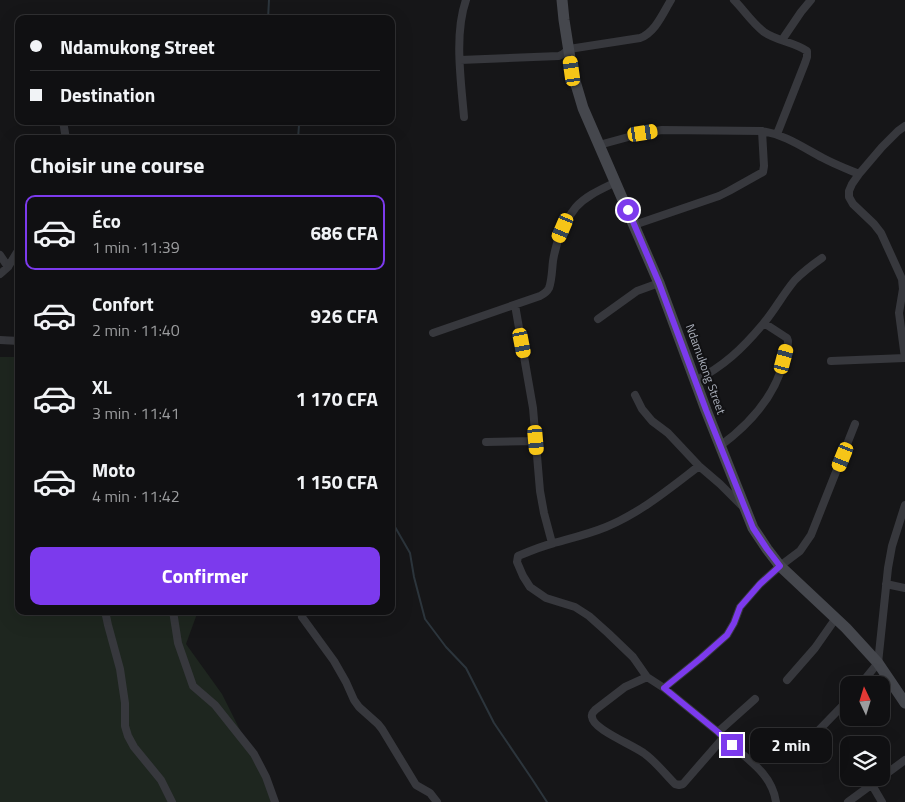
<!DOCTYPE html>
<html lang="fr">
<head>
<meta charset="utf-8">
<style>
  body { margin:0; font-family:"Titillium Web",sans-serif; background:#1e1e20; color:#f1f3f6; height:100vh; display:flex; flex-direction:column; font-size:19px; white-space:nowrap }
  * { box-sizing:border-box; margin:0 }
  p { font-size:16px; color:#9c9d9f }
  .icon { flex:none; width:28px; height:28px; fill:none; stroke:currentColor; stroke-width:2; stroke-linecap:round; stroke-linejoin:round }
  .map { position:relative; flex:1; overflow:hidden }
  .drawer { position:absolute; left:15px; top:135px; width:380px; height:480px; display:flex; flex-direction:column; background:#101012; border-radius:10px; box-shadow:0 5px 20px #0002,0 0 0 1px #303032 }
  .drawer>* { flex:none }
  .banner { position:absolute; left:15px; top:15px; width:380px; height:110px; border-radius:10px; box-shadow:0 5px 20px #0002,0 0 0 1px #303032; display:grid; align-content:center; height:110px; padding:0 15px; background:#101012 }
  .needle { width:32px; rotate:356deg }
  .controls { position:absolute; left:840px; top:676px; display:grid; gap:10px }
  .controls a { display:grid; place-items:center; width:50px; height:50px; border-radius:10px; background:#101012; box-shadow:0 5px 20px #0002,0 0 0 1px #303032; font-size:25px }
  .end { position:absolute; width:22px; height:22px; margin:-11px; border:6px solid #7c3aed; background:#fff; box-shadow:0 0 0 2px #fff }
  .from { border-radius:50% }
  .bubble { position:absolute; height:35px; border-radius:10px; background:#101012; box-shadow:0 5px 20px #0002,0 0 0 1px #303032; font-size:16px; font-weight:700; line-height:35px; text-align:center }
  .car { position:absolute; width:15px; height:30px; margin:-15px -8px; border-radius:6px; box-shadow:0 0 4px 1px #0007; background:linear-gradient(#f5c518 24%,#345 0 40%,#f5c518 0 76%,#345 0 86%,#f5c518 0) }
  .banner b { display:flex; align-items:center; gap:18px; height:48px; font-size:19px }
  .banner b+b { border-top:1px solid #303032 }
  .banner i { width:12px; height:12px; background:#f1f3f6 }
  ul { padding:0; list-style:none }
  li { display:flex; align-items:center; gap:15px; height:75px; margin:0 10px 8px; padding:0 5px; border:2px solid transparent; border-radius:10px }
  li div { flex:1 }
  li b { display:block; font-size:19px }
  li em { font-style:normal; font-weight:700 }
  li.selected { border-color:#7c3aed }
  li>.icon { width:45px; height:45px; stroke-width:1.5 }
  h2 { padding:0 15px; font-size:22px; line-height:60px }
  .primary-button { display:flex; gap:10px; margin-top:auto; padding:10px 15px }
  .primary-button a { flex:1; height:58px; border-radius:10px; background:#7c3aed; color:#fff; font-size:20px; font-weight:700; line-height:58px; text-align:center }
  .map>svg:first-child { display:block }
  .green { fill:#1e261f }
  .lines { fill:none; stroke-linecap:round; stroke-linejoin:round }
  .stream { stroke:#2c353c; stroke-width:2 }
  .minor { stroke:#37383d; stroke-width:8 }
  .secondary { stroke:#45474d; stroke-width:11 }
  .route { stroke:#7c3aed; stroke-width:6 }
  .labels { text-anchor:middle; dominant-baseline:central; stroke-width:4; stroke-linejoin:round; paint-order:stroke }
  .street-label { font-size:12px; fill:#a8adb8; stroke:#111113 }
</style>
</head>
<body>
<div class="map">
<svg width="905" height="802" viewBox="0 0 905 802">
  <rect width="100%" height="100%" fill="#161618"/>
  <path class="green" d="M 0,357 L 19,357 L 19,611 L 198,611 L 186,644 L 222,694 L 276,802 L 0,802 Z"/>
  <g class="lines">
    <path class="stream" d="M 268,19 L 269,0
      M 297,121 L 299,125 L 298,139
      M 391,520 L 410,553 L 414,577 L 425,619 L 446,647 L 466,668 L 494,723 L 532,779 L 547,802"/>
    <path class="minor" d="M 734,0 C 744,10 752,23 764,32 C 777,41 794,42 807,51 L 807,57 L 805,63 L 777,134
      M 782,40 L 801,12 L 811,0
      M 460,60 L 559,56 L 563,54 L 569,49 L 640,38 C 655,33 663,13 671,0
      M 464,117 C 461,81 454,34 466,0
      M 63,121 L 66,139
      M 905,126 L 898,131 L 882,147 L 859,174 L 852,184 L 849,191 L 849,197 L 853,204 L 874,224 L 881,233 L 902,279 L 903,289 L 899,313 L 905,358
      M 599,145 L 643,133 L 662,130 L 762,131 C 786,135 802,147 823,158 C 834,164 847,169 859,174
      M 634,225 L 719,196 L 729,191 L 763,172 L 764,166 L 762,131
      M 0,255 L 8,267
      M 0,274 L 8,267 L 19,249
      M 515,305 L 533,408 L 540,491 L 544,513 L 552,543
      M 598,319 L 637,291 L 659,283
      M 433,333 L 540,296 C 544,294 547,292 549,288 C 552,280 552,269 553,261 C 556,242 564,222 576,207 C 587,195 602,189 616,182
      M 0,340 L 19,341
      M 831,361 L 905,358
      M 695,381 C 724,366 742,349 763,324 C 775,310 783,294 795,280 C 803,272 812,265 822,258
      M 635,395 L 642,409 L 652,421 L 668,433 L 699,466 L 720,484 L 741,505
      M 486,442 L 536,441
      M 720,446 C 750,424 775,397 784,360 C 786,354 788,348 788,341 L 787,338 L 764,323
      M 699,466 C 669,489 640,513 606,527 C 589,534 572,538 554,543 C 542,546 530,551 518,556 L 517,562 L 523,576 L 530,587 L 546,598 L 575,607 L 589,616 L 608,633 L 633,657 L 647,677 L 664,688 L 718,732 C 738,755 771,768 776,802
      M 886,584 L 905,588
      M 105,611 L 108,625 L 120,669 L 125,703 L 125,726 L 128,736 L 134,747 L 161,780 L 172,802
      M 173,611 L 178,643 L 193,686 L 215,705 L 254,754 L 266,777 L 275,802
      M 302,617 L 334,661 L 346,682 L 354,700 L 359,707 L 378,724 L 382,729 L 416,785 L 430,793 L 437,802
      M 647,677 L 625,687 L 595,710 C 593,713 591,713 592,717 C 593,730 634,745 645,754 C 656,762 665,774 675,784 L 679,785 L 683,784 L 723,738
      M 787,680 L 815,648 L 836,618
      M 860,685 L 878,663 L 888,568 L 892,546 L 905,505
      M 664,688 L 701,658 L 727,635 L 734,623 L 740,607 L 760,584 L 780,566 L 800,551 L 811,535 L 855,424
      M 819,730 L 849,699
      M 718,732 L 755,699
      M 872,785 L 882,802
      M 848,802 L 905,760"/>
    <path class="secondary" d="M 562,0 L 564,20 L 572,71 L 583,108 L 659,283 L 706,410 L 753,528 L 767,549 L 780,566 L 846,628 L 878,663 L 905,703"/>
  </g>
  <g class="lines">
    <path class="route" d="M 628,210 L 659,283 L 706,410 L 745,508 L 753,528 L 767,549 L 780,566 L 760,584 L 740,607 L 734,623 L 727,635 L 701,658 L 664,688 L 718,732 L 732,745"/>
  </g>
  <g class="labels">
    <g class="street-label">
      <text transform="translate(706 369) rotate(70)">Ndamukong Street</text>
    </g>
  </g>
</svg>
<div class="controls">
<a><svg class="needle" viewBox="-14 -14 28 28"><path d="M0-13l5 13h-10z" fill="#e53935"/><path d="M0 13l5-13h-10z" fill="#9c9d9f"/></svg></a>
<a><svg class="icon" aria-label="layers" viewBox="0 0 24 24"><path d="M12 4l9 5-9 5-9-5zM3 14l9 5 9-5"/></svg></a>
</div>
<i class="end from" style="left:628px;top:210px"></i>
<i class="end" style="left:732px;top:745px"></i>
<div class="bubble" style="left:750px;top:728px;width:82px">2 min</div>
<i class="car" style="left:572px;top:71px;rotate:352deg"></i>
<i class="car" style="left:643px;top:133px;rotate:81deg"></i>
<i class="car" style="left:563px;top:228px;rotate:203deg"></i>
<i class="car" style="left:522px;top:343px;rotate:169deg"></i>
<i class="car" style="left:784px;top:359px;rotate:15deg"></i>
<i class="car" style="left:536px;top:440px;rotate:175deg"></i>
<i class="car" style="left:843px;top:457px;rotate:202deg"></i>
<div class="banner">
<b><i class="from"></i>Ndamukong Street</b>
<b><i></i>Destination</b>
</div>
<section class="drawer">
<h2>Choisir une course</h2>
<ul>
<li class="selected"><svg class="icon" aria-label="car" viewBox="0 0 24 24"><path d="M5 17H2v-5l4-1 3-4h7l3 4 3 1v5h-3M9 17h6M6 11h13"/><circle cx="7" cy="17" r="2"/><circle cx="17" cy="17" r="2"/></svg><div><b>Éco</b><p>1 min · 11:39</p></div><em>686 CFA</em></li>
<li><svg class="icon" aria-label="car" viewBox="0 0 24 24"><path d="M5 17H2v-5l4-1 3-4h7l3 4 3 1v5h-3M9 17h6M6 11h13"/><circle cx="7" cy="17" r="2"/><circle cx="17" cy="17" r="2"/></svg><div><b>Confort</b><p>2 min · 11:40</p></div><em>926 CFA</em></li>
<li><svg class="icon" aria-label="car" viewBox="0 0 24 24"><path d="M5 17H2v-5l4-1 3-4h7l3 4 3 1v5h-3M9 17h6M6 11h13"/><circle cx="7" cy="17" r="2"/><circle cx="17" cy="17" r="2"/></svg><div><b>XL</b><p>3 min · 11:41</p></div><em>1 170 CFA</em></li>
<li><svg class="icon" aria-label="car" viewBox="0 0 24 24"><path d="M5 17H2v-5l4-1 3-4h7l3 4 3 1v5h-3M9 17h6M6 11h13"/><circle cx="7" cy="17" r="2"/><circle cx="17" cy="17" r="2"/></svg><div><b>Moto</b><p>4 min · 11:42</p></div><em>1 150 CFA</em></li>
</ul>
<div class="primary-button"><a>Confirmer</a></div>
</section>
</div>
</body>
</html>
